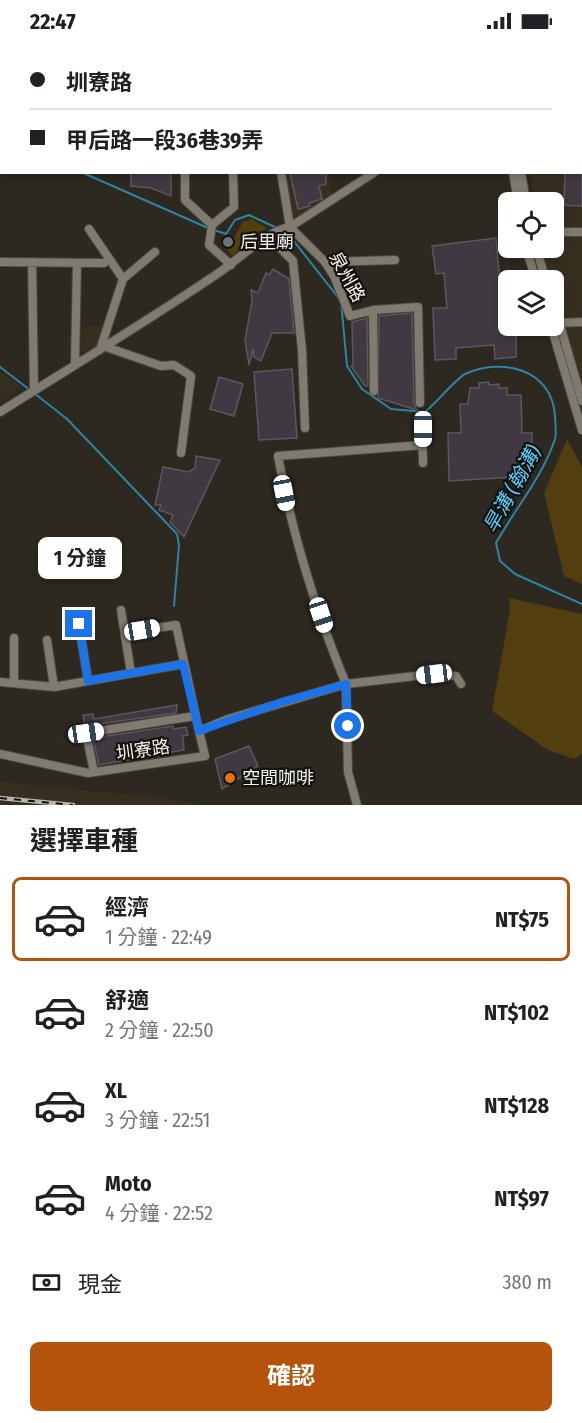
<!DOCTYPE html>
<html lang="zh-TW">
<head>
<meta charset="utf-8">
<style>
  body { margin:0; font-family:"Fira Sans Condensed","Noto Sans TC",sans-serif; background:#f6f6f6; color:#202124; height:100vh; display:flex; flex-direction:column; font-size:22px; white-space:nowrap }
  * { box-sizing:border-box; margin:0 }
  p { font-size:20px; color:#757577 }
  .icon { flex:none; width:33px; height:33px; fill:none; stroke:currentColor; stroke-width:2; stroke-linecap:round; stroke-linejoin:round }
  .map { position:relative; height:763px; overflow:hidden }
  .panel { display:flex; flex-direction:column; background:#fff; flex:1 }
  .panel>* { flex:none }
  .guide { position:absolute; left:0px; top:0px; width:582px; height:132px; box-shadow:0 3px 9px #0003; display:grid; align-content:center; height:132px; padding:0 30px; background:#fff }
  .controls { position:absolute; left:498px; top:150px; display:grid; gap:12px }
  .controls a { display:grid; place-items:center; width:66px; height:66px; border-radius:9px; background:#fff; box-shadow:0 3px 9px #0003; font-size:30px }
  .end { position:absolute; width:27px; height:27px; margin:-14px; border:8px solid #1a73e8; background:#fff; box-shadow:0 0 0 3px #fff }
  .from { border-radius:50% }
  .bubble { position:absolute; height:42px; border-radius:9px; background:#fff; box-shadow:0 3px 9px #0003; font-size:20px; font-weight:700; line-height:42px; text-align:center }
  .car { position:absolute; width:18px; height:36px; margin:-18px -9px; border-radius:8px; box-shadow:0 0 4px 2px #0007; background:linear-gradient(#fff 24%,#345 0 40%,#fff 0 76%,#345 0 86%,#fff 0) }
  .guide b { display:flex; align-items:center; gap:21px; height:57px; font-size:22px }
  .guide b+b { border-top:2px solid #e0e0e0 }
  .guide i { width:15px; height:15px; background:#202124 }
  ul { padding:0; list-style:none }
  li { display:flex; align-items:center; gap:18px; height:84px; margin:0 12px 9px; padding:0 18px; border:3px solid transparent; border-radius:9px }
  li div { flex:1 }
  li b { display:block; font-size:22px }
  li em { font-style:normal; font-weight:700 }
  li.on { border-color:#b45309 }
  li>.icon { width:54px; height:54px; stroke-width:1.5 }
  h2 { padding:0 30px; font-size:27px; line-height:72px }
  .pay { display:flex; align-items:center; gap:15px; height:66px; padding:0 30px; font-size:22px }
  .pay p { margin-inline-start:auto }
  .primary-button { display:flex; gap:12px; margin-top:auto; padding:12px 30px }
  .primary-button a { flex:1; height:69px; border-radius:9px; background:#b45309; color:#fff; font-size:24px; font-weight:700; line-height:69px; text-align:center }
  .status { display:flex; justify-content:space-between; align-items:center; height:42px; padding:0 30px; background:#fff; direction:ltr }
  .status svg { height:16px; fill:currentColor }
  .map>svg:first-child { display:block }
  .built { fill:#362f20 }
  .green { fill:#523e0e }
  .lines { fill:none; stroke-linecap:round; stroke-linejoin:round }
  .stream { stroke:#2c85a4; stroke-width:2 }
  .building { fill:#403941; stroke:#5e565f; stroke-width:1.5 }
  .minor-casing { stroke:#4c4840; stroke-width:10 }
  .minor { stroke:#7f7b70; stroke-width:8 }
  .rail-casing { stroke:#b6b3ad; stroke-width:4.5 }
  .rail { stroke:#14120e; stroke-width:2; stroke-dasharray:7; stroke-linecap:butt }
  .route { stroke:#1a73e8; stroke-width:8 }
  .worship-dot { fill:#6b7280; stroke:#14120e; stroke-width:2 }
  .food-dot { fill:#e8710a; stroke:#14120e; stroke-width:2 }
  .labels { text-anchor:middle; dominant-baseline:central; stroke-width:4.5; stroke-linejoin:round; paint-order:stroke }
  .poi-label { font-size:18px; fill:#f5f2ed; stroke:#14120e; text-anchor:start }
  .street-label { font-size:18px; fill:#f5f2ed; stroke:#14120e }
  .water-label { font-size:20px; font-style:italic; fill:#57d1fe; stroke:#14120e }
</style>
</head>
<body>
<div class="status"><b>22:47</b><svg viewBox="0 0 49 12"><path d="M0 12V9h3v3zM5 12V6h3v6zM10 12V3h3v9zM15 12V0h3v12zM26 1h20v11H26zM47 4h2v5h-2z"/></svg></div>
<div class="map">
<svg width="582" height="763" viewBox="0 0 582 763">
  <rect width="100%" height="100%" fill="#2d2921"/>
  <path class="built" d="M 519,0 L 582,0 L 582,343 L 554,252 L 554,238 L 549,238 L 541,206 L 554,206 L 554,160 L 534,160 L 530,131 L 580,130 L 580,2 Z
    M 292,130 L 328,131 L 332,156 L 313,168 L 293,175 L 285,132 Z
    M 106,283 L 98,304 L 82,311 L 81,285 Z
    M 0,329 L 23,345 L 0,360 Z
    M 0,740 L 163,756 L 205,763 L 0,763 Z"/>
  <path class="green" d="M 252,177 L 267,186 L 232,214 L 225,204 L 227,199 L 234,195 L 243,180 Z
    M 567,397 L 582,425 L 582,542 L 564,534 L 544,451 Z
    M 509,556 L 582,572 L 582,712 L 574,717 L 548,708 L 492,669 L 510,567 Z"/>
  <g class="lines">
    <path class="stream" d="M 8,2 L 9,0
      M 0,6 L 2,6
      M 0,111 L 2,111
      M 81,130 L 208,186
      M 214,188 L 226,192 L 235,178 L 249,173 L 277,186
      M 284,190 L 289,193 L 341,259 L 347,324 L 362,347 L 391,367 L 425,370 C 434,363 458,335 465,332 C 502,315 552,327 555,374 C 555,381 557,390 555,397 C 543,434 515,467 496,501 L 500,519 L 515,532 L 582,562
      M 0,325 L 30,348
      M 34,351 L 67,377 L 177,492 L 179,503 L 174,564"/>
  </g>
  <path class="building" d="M 131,130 L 171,130 L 171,154 L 151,146 L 131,144 Z
    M 297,130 L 326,130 L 326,142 L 319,144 L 322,157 L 309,161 L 310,164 L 298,167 L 290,132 Z
    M 565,130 L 582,130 L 582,164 L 564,163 Z
    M 496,196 L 502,264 L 508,263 L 508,284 L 535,284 L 535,288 L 516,289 L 516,315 L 495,317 L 494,303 L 456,306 L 456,317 L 435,318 L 433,266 L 447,266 L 444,231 L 436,232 L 432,204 Z
    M 273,227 L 289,237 L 294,291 L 272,291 L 261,319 L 254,315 L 253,307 L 249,323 L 245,298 L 252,259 L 251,248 L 258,251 L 266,231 L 269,233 Z
    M 412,271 L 414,361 L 417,368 L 378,356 L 379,274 Z
    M 367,276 L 368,344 L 365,344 L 351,324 L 353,324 L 352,280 Z
    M 292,327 L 297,396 L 259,398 L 254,330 Z
    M 219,335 L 243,342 L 234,374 L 210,367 Z
    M 489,340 L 489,343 L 499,342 L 499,346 L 507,346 L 507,353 L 521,353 L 522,391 L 532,391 L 532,426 L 514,426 L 514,435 L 449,439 L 448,391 L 461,391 L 460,362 L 468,362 L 470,346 L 479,346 L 479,341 Z
    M 196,414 L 220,418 L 184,495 L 170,480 L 173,473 L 159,468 L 161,463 L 155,463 L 163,425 L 188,430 L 195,426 Z
    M 177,663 L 176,671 L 85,684 L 83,673 L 93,672 L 94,677 Z
    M 173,684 L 174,687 L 186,685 L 188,693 L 183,694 L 184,708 L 99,723 L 93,696 Z
    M 249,704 L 258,724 L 222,747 L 215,717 Z"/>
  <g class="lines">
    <defs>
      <path id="minor" d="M 188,0 L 188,2
        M 510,0 L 510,2
        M 114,2 L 114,0
        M 276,2 L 276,0
        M 501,2 L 501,0
        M 539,2 L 539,0
        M 0,38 L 2,38
        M 580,62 L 582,62
        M 185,130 L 185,158 L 212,183
        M 281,130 L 290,185 L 325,220 L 334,234 L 350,274 L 373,268 L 418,265 L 420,361
        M 513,130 L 518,160
        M 521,130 L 526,160
        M 212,183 L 234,165 L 233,130
        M 212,183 L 209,203 L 231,223
        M 89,187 L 123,237 L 100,308
        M 554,190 L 582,190
        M 269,195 L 293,219 L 302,308 L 305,386
        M 526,206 L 536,238
        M 536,206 L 546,238
        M 0,220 L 104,221
        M 32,220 L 34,348
        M 325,220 L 395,218
        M 123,237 L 155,210
        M 554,262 L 582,359
        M 373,268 L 374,349
        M 559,281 L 582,280
        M 551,284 L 582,388
        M 106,305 L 161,324 L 174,323 L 191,334 L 181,411
        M 75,321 L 77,221
        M 0,370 C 73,324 146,280 217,232 C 237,219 268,188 290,185 L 375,130
        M 422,387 L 423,421
        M 423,403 L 278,414 C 292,491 316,569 346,642 L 433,632 L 456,634 L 461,642
        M 121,568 L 131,631
        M 79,582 L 88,639
        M 125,591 L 176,583 L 199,689
        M 14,596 L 14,640
        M 47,598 L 54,645
        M 0,640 L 54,645 L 183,622
        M 0,712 L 88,731 L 205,714 L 199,689 L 228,677 L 346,642 L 348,730 L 357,763
        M 94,730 L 86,691 L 195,674"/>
    </defs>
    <use href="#minor" class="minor-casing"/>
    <use href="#minor" class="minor"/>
    <defs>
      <path id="rail" d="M 0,756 L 73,763"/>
    </defs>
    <use href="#rail" class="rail-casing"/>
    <use href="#rail" class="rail"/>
  </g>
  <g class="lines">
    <path class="route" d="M 79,582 L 88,639 L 183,622 L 199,689 L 285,659 L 346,642 L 348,684"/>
  </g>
  <circle class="worship-dot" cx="228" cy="200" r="6"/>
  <circle class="food-dot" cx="230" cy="736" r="6"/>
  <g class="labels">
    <g class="poi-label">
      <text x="240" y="200">后里廟</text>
      <text x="242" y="736">空間咖啡</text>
    </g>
    <g class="street-label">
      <text transform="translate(347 235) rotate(61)">泉州路</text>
      <text transform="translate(143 708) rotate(-8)">圳寮路</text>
    </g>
    <g class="water-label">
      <text transform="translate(512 447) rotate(-61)">旱溝 (翰溝)</text>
    </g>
  </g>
</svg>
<div class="controls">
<a><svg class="icon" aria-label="locate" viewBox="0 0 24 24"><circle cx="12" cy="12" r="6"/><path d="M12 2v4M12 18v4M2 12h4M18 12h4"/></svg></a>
<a><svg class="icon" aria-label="layers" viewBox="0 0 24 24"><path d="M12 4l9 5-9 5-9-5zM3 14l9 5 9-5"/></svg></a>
</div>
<i class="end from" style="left:348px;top:684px"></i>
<i class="end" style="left:79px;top:582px"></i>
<div class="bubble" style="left:38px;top:495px;width:84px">1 分鐘</div>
<i class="car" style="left:423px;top:387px;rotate:180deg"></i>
<i class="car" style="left:284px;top:451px;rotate:169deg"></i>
<i class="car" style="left:321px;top:573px;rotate:162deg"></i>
<i class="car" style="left:142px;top:588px;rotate:80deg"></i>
<i class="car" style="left:434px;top:632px;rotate:263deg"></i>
<i class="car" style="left:86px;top:691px;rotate:82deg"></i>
<div class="guide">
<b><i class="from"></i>圳寮路</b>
<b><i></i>甲后路一段36巷39弄</b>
</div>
</div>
<section class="panel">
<h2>選擇車種</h2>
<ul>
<li class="on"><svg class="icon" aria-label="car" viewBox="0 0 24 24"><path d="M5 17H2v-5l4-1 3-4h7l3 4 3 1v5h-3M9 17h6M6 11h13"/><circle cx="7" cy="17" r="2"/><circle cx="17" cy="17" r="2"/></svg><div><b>經濟</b><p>1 分鐘 · 22:49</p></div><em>NT$75</em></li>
<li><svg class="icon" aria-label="car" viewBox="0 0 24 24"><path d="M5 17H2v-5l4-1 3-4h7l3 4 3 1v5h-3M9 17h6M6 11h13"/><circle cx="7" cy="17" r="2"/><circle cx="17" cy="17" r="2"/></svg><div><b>舒適</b><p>2 分鐘 · 22:50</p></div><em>NT$102</em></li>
<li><svg class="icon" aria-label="car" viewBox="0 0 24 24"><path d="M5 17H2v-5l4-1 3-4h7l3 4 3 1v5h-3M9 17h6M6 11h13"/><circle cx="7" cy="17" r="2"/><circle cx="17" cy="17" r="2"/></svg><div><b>XL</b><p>3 分鐘 · 22:51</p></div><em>NT$128</em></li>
<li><svg class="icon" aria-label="car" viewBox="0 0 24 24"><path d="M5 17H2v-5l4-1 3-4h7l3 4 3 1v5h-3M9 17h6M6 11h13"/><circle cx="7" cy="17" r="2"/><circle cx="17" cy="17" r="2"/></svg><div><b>Moto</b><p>4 分鐘 · 22:52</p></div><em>NT$97</em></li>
</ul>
<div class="pay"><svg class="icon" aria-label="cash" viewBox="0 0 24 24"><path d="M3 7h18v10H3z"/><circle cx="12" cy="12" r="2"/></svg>現金<p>380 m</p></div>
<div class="primary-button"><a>確認</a></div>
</section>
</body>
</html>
